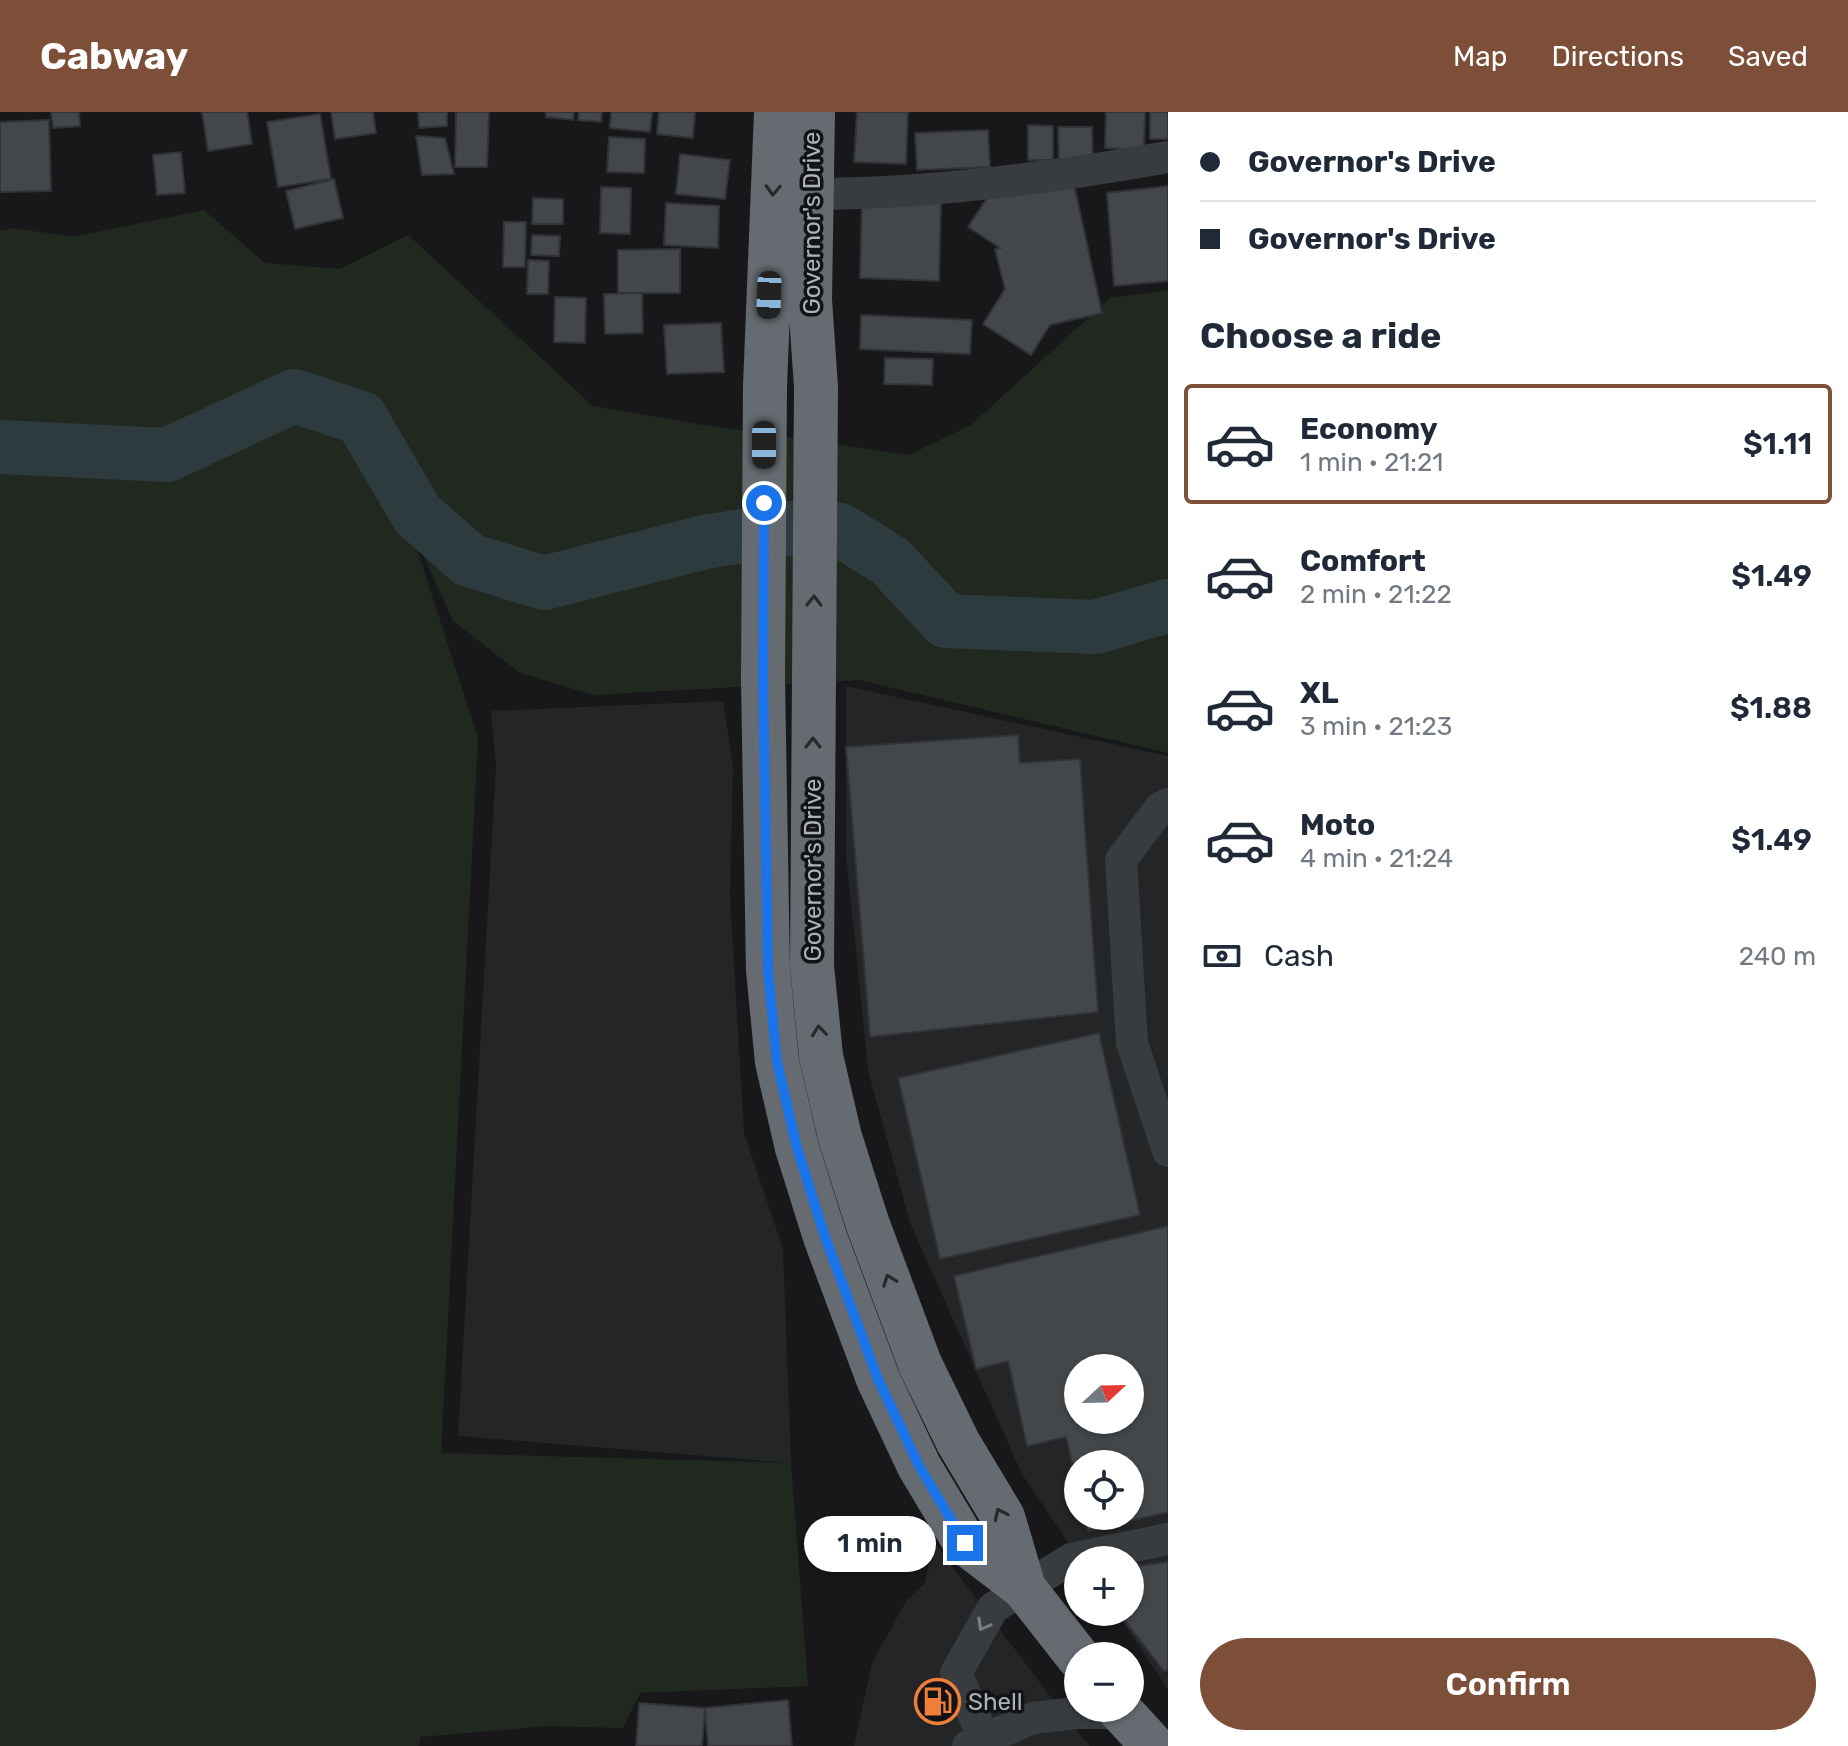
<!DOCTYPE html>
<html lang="en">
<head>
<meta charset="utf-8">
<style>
  body { margin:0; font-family:Rubik,sans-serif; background:#f2f2f3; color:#1f2937; height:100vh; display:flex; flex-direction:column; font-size:30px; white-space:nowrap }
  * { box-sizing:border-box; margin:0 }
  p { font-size:26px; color:#747a83 }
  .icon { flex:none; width:44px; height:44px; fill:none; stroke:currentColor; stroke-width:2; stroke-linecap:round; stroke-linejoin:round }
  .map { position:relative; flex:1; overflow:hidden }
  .drawer { display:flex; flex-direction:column; background:#fff; width:680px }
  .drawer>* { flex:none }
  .top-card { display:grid; align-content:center; height:176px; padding:0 32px; background:#fff }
  .needle { width:52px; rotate:68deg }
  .tools { position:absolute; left:1064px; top:1242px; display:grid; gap:16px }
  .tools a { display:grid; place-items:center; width:80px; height:80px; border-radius:50%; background:#fff; box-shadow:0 2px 6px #0004; font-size:40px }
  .end { position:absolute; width:36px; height:36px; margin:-18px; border:10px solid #1a73e8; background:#fff; box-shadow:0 0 0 4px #fff }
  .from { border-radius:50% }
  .bubble { position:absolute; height:56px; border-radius:28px; background:#fff; box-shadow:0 2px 6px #0004; font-size:26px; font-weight:600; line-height:56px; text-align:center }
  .car { position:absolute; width:24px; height:48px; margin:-24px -12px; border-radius:10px; box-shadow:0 0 6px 2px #0007; background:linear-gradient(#222 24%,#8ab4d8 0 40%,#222 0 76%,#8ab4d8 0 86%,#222 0) }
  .top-card b { display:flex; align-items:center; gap:28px; height:76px; font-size:30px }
  .top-card b+b { border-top:2px solid #e0e1e3 }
  .top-card i { width:20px; height:20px; background:#1f2937 }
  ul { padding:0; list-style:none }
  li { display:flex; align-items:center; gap:24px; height:120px; margin:0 16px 12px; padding:0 16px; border:4px solid transparent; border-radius:8px }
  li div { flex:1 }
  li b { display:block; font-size:30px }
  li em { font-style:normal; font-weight:600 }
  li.on { border-color:#7d4f38 }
  li>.icon { width:72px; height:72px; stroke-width:1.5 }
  h2 { padding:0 32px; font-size:36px; line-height:96px }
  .pay { display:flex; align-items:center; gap:20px; height:88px; padding:0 32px; font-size:30px }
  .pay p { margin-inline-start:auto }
  .primary-button { display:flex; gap:16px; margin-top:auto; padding:16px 32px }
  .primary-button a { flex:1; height:92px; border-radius:48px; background:#7d4f38; color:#fff; font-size:32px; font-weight:600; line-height:92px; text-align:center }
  header { display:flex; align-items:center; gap:48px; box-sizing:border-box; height:112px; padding:0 40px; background:#7d4f38; color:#fff }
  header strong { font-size:38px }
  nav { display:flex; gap:44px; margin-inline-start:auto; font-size:28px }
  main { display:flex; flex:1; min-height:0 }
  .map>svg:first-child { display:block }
  .built { fill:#242527; fill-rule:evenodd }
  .green { fill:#212820 }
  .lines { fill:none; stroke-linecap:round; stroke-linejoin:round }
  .river { stroke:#2e3b3e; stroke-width:54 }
  .building { fill:#44474a; stroke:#323336; stroke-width:2; fill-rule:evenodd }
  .minor { stroke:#393c3f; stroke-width:32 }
  .highway { stroke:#656b70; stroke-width:44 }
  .oneway { stroke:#28292c }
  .oneway2 { stroke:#777d82 }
  .route { stroke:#1a73e8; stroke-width:10 }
  .labels { text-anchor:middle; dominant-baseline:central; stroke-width:7; stroke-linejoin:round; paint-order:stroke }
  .street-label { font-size:24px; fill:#aab3b9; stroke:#131315 }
  .poi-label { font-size:24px; fill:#aab3b9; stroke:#131315; text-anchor:start }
</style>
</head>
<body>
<header>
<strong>Cabway</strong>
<nav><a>Map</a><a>Directions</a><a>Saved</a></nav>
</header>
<main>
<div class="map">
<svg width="1168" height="1634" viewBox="0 0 1168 1634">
  <rect width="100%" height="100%" fill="#18181a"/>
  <path class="built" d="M 846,574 L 1168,644 L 1168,1577 L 1116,1500 L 1130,1500 L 1130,1448 L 1080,1448 L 1022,1362 L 910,1111 L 868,958 L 846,742 ZM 1078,1256 L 1130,1256 L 1130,1308 L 1078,1308 ZM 1078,1352 L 1130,1352 L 1130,1404 L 1078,1404 Z
    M 723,589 L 733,655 L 730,785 L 744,1021 L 783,1137 L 791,1351 L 458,1324 L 496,653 L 491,599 Z
    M 933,1429 L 1072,1613 L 1090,1634 L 854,1634 L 872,1551 L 906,1489 L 925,1471 Z"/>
  <path class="green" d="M 204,98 L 265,151 L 340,157 L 408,123 L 593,294 L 697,312 L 909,343 L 971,313 L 1110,186 L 1168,178 L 1168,641 L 859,568 L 594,583 L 520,561 L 453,509 L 408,409 L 478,626 L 441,1341 L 791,1351 L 808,1574 L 640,1581 L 623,1616 L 547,1614 L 420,1625 L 419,1634 L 0,1634 L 0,345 L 174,355 L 293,300 L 173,353 L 0,343 L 0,119 L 14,116 L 73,125 Z"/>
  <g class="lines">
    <path class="river" d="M 0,335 L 167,343 L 294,284 L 361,306 L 417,402 L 469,448 L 544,471 L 705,430 L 792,416 L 840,418 L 890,449 L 946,509 L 1095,515 L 1168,494"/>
  </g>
  <path class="building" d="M 51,0 L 79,0 L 80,14 L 53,16 Z
    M 202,0 L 247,0 L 252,32 L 208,39 Z
    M 331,0 L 373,0 L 376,21 L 335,27 Z
    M 418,0 L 447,0 L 447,14 L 419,16 Z
    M 456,0 L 489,0 L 487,55 L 455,55 Z
    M 546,0 L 574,0 L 573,8 L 546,5 Z
    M 579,0 L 602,0 L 601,10 L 578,8 Z
    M 611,0 L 652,0 L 650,20 L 610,16 Z
    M 659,0 L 695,0 L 693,26 L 657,22 Z
    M 857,0 L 908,0 L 906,52 L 854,50 Z
    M 1106,0 L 1145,0 L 1144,38 L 1105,36 Z
    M 1150,0 L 1168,0 L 1168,27 L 1150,27 Z
    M 320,2 L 331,67 L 278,75 L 267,10 Z
    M 49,8 L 51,79 L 0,80 L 0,10 Z
    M 1028,13 L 1053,14 L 1053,48 L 1028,48 Z
    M 1058,15 L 1092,15 L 1093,52 L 1059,53 Z
    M 988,18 L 990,55 L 917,58 L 915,21 Z
    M 416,24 L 445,26 L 454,62 L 422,63 Z
    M 609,25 L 645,27 L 644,61 L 607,60 Z
    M 181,40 L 185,81 L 157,83 L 153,43 Z
    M 680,42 L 730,48 L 725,87 L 676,82 Z
    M 1072,63 L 1102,201 L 1050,213 L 1031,243 L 983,212 L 1005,177 L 995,137 L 1000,136 L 968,115 L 997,71 Z
    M 334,67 L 343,106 L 295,117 L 286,79 Z
    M 1168,74 L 1168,169 L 1114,174 L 1107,81 Z
    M 601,75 L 631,76 L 630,122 L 600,121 Z
    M 533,86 L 563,87 L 563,112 L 532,112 Z
    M 862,87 L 941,89 L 939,169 L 860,166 Z
    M 666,91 L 719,94 L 718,136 L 664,133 Z
    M 504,110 L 526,110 L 525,155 L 503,155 Z
    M 532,123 L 560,124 L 559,144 L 531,143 Z
    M 680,137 L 680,181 L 618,181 L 618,138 Z
    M 528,148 L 549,149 L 548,182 L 527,182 Z
    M 642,181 L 643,221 L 605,222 L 604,182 Z
    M 555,185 L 586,186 L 585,231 L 554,230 Z
    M 861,203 L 972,208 L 970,242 L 860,237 Z
    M 721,211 L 724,260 L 667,262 L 664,213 Z
    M 885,246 L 933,247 L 932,273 L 884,272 Z
    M 1018,623 L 1020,651 L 1080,647 L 1098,900 L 870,925 L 846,635 Z
    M 1099,921 L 1140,1103 L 940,1147 L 898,966 Z
    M 1168,1114 L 1168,1400 L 1088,1419 L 1084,1404 L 1130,1404 L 1130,1352 L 1078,1352 L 1078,1377 L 1066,1325 L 1027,1334 L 1008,1249 L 976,1257 L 954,1164 ZM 1078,1256 L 1130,1256 L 1130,1308 L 1078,1308 Z
    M 1168,1450 L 1168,1558 L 1164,1559 L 1118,1500 L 1130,1500 L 1130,1455 Z
    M 788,1588 L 792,1634 L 708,1634 L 705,1596 Z
    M 639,1591 L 705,1596 L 702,1634 L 636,1634 Z"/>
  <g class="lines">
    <path class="minor" d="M 811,82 C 930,82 1051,66 1168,45
      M 1168,692 L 1160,696 L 1121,748 L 1132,931 L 1168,1039
      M 984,1627 L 956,1561 L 993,1496 L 1024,1476 L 1071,1447 L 1168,1427
      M 968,1634 L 1033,1606 L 1076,1601 L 1122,1601"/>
    <path class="highway" d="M 776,0 L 765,274 L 763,567 L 768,858 L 777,950 L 797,1036 L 825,1125 L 878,1267 L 919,1354 L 965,1431 L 1024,1476 L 1078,1545
      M 813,0 L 810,188 L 816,275 L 812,854 L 821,944 L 840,1025 L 867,1110 L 920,1252 L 958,1330 L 1003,1405 L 1024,1476
      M 1118,1596 L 1153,1634"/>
  </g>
  <defs><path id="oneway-chevron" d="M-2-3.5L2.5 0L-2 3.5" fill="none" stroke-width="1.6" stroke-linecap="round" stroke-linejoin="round" transform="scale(2)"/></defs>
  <g class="oneway">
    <use href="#oneway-chevron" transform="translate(773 78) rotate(92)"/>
    <use href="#oneway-chevron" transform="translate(814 489) rotate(-89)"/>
    <use href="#oneway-chevron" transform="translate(813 631) rotate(-90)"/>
    <use href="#oneway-chevron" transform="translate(819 919) rotate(-96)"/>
    <use href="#oneway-chevron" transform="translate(889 1168) rotate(-110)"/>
    <use href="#oneway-chevron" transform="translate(1000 1402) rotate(-115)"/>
  </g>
  <use class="oneway2" href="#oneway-chevron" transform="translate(983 1513) rotate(119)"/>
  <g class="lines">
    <path class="route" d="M 764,391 L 763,567 L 768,858 L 777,950 L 797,1036 L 825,1125 L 878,1267 L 919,1354 L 965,1431"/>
  </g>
  <defs>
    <symbol id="fuel-ring" viewBox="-11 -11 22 22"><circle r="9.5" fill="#131315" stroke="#ef7e3a" stroke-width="1.5"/><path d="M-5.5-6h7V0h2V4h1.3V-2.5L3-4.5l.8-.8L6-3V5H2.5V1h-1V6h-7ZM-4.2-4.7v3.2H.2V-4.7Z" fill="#ef7e3a"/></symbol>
  </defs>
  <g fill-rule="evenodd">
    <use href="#fuel-ring" x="912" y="1564" width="51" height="51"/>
  </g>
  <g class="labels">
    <g class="street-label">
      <text transform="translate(812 111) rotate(-90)">Governor's Drive</text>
      <text transform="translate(813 758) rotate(-90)">Governor's Drive</text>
    </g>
    <g class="poi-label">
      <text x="968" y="1590">Shell</text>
    </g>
  </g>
</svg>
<div class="tools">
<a><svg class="needle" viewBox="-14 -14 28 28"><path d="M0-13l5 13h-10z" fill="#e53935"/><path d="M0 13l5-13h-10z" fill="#747a83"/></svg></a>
<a><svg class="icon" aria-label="locate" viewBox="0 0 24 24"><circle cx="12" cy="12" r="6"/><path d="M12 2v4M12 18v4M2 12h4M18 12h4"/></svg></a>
<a>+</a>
<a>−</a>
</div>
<i class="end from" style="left:764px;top:391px"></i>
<i class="end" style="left:965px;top:1431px"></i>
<div class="bubble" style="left:804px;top:1404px;width:132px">1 min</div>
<i class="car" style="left:769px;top:183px;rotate:182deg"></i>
<i class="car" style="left:764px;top:333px;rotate:180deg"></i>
</div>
<section class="drawer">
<div class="top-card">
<b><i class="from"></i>Governor's Drive</b>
<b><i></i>Governor's Drive</b>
</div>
<h2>Choose a ride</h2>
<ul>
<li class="on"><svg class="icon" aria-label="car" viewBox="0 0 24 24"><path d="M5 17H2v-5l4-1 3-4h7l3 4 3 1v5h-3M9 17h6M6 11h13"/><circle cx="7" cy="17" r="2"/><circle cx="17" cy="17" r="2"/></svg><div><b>Economy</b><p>1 min · 21:21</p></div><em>$1.11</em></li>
<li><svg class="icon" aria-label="car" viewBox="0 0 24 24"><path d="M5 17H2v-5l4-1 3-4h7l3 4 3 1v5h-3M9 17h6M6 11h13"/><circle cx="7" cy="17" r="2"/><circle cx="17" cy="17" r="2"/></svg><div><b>Comfort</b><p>2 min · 21:22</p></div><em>$1.49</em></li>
<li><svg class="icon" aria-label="car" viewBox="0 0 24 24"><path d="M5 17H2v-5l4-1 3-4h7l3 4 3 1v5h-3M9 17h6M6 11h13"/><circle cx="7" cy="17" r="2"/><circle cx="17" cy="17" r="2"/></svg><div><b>XL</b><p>3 min · 21:23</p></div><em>$1.88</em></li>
<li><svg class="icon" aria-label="car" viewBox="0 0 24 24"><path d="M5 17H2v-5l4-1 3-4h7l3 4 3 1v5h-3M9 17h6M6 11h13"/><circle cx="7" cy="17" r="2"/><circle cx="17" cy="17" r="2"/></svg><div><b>Moto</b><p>4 min · 21:24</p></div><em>$1.49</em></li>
</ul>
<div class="pay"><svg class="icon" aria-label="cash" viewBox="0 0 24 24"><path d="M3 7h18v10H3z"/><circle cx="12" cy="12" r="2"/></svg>Cash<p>240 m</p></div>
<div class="primary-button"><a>Confirm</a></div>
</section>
</main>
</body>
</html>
